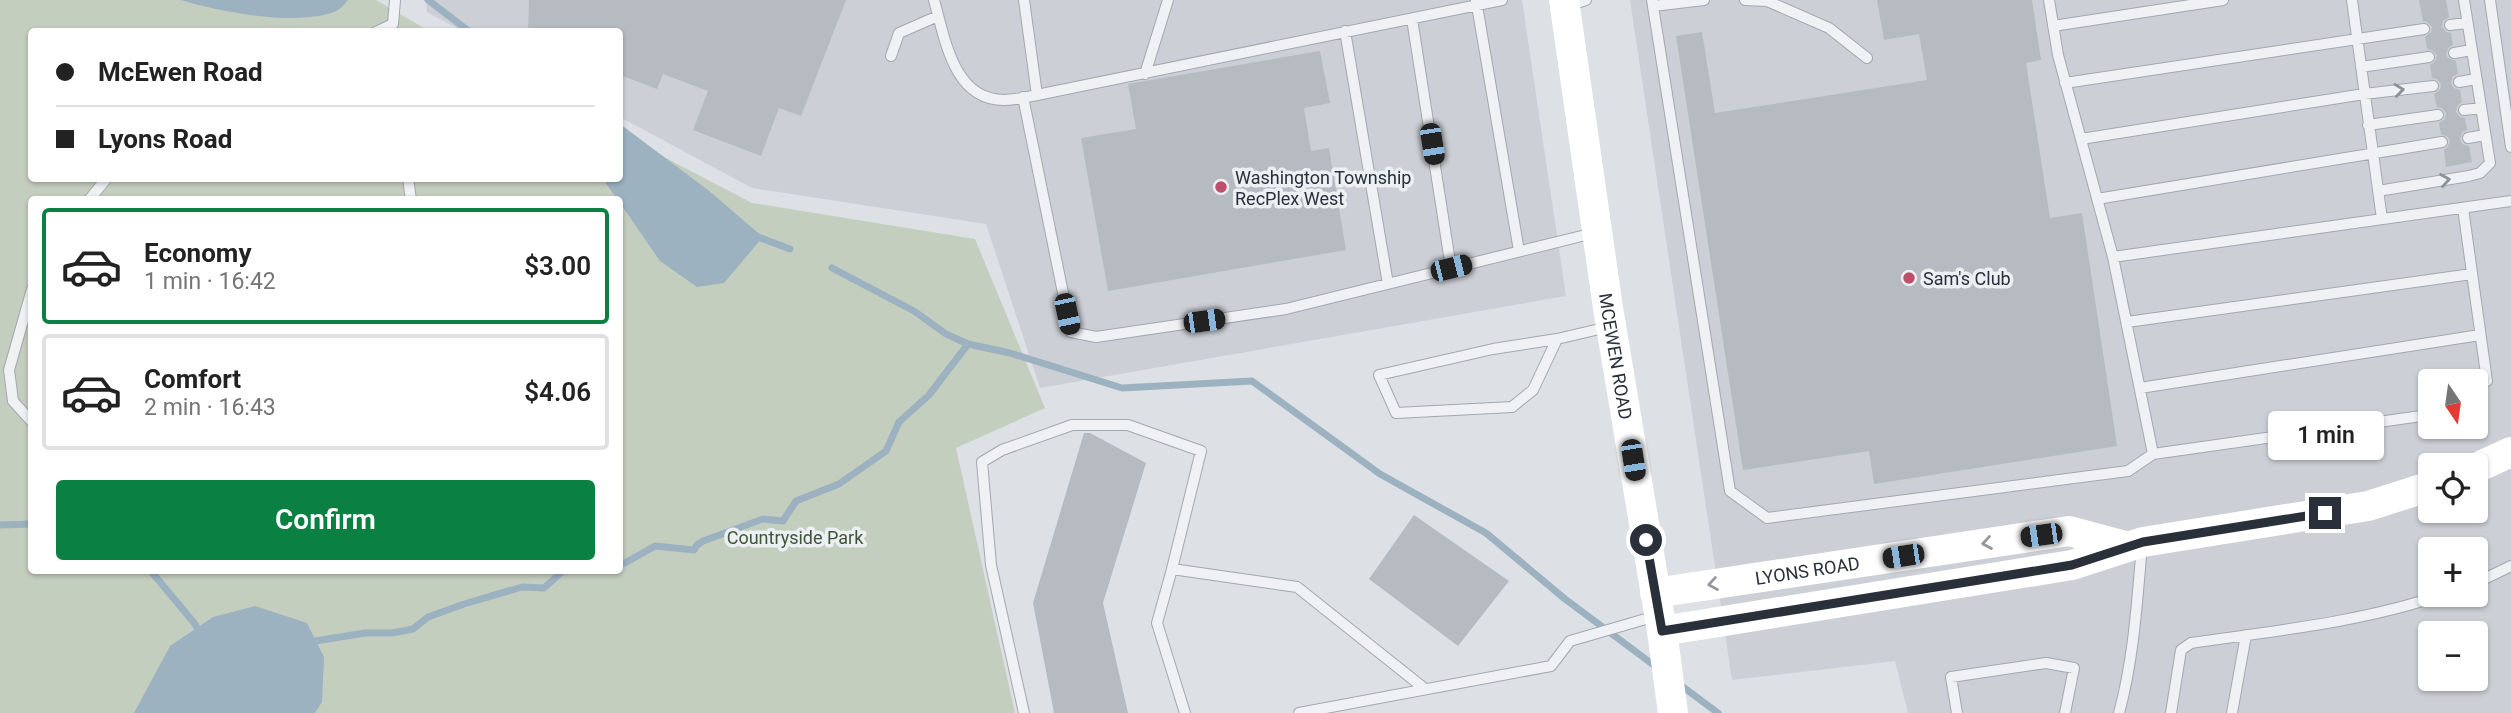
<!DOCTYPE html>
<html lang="en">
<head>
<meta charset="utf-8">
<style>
  body { margin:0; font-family:Roboto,sans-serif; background:#f6f6f6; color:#222; height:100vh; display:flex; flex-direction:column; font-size:26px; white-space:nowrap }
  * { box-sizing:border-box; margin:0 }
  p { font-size:23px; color:#767676 }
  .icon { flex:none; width:38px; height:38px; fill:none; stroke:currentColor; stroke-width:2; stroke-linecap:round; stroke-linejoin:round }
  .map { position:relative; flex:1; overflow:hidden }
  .drawer { position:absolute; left:28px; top:196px; width:595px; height:378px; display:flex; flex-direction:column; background:#fff; border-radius:7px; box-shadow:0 2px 5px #0004 }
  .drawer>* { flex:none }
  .hud { position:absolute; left:28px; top:28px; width:595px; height:154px; border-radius:7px; box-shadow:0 2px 5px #0004; display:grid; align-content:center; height:154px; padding:0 28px; background:#fff }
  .needle { width:46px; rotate:167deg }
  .tools { position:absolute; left:2418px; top:369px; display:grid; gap:14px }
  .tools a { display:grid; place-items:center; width:70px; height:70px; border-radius:7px; background:#fff; box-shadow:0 2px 5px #0004; font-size:35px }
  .end { position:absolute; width:32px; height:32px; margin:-16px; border:9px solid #29303a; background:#fff; box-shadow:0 0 0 4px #fff }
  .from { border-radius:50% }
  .bubble { position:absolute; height:49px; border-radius:7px; background:#fff; box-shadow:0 2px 5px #0004; font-size:23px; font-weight:600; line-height:49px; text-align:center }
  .car { position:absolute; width:21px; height:42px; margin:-21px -10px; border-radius:9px; box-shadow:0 0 5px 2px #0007; background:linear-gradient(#222 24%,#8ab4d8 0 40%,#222 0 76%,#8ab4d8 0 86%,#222 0) }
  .hud b { display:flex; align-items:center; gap:24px; height:66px; font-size:26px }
  .hud b+b { border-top:2px solid #e0e0e0 }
  .hud i { width:18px; height:18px; background:#222 }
  ul { padding:12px 0 0; list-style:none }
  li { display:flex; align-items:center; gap:21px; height:116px; margin:0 14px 10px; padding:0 14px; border:4px solid #e0e0e0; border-radius:7px }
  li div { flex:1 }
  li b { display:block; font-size:26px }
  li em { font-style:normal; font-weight:600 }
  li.current { border-color:#0b8043 }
  li>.icon { width:63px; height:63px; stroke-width:1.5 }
  .button { display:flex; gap:14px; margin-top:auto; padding:14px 28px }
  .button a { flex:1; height:80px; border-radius:7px; background:#0b8043; color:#fff; font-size:28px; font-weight:600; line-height:80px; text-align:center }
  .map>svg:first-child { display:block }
  .built { fill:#ccd0d6; fill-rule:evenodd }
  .green { fill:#c4cebf; fill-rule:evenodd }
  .water { fill:#9cb2c1 }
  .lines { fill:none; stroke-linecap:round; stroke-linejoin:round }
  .stream { stroke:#9cb2c1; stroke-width:7 }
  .building { fill:#b5bbc1 }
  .lane-casing { stroke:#a3a8ae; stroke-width:12 }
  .lane { stroke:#eff1f4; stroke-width:10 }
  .secondary { stroke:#fff; stroke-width:30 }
  .oneway { stroke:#8c9097 }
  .oneway2 { stroke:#94989c }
  .route { stroke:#29303a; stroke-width:9 }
  .poi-dot { fill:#bc506b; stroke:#ecf0f3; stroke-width:2.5 }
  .labels { text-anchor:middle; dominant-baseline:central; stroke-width:7; stroke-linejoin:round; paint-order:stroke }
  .poi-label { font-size:18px; fill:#29303a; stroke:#ecf0f3; text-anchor:start }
  .street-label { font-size:18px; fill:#29303a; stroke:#ecf0f3 }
  .park-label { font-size:18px; fill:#405438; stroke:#ecf0f3 }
</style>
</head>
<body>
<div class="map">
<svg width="2511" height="713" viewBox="0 0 2511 713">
  <rect width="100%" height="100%" fill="#dde1e5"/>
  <path class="built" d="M 426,0 L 1522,0 L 1566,296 L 1040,388 L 986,224 L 752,188 L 620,117 L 620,32 L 462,31 L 427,12 Z
    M 1630,0 L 2511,0 L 2511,713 L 1908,713 L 1895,661 L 1732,680 ZM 2431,382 L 2476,382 L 2476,427 L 2431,427 ZM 2431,466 L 2476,466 L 2476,511 L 2431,511 ZM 2431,550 L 2476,550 L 2476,595 L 2431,595 ZM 2431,634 L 2476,634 L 2476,679 L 2431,679 Z"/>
  <path class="green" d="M 0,0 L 376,0 L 429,31 L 32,32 L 32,178 L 620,178 L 620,134 L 752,203 L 975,239 L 1045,408 L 956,448 L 1015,713 L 0,713 ZM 32,200 L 620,200 L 620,570 L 32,570 Z"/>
  <path class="water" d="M 181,0 L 348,0 C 344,4 341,9 336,11 C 300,27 219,12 181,0 Z
    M 620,124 L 708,190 L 763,237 L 724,283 L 697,287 L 660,261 L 620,203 L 620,200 L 617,199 L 603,179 L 620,178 Z
    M 255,606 L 307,623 L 324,657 L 322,702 L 315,713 L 134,713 L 170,646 L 213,617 Z"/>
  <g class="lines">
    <path class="stream" d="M 428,0 L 470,32
      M 755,236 L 790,249
      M 832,268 L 914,311 L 946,334 L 968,344 L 1010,353 L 1122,388 L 1252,381 L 1380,474 L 1486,533 L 1565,599 L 1659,669
      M 0,525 L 32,524
      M 620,563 L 625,563 L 655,546 L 694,550 L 697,545 L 703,541 L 763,519 L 783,521 L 796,501 L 839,484 L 886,451 L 899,422 L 929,395 L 968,344
      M 150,570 L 195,624 L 200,634
      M 309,642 L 365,633 L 392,633 L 413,629 L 428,617 L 464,604 L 522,587 L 544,588 L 564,570
      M 1679,684 L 1718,713"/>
  </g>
  <path class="building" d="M 529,0 L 846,0 L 801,116 L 779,108 L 761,156 L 693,130 L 708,91 L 663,74 L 657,89 L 620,75 L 620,32 L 528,32 Z
    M 1877,0 L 2032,0 L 2041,60 L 2026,63 L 2050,218 L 2082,213 L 2117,446 L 1874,484 L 1869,451 L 1743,470 L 1676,36 L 1702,32 L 1715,113 L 1927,80 L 1919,34 L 1884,40 Z
    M 2419,0 L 2446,0 L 2449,17 L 2443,21 L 2442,27 L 2446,32 L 2451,33 L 2453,45 L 2449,47 L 2446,54 L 2448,58 L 2456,61 L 2458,74 L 2453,76 L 2451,83 L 2453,88 L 2460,90 L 2462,102 L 2457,106 L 2456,112 L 2460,117 L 2465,118 L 2467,130 L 2462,132 L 2460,139 L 2462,144 L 2469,146 L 2472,162 L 2446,167 L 2444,150 L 2447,148 L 2450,141 L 2448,137 L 2441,134 L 2439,123 L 2445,119 L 2446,113 L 2442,108 L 2437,107 L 2434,94 L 2440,90 L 2441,84 L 2437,79 L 2432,78 L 2430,65 L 2436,60 L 2437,55 L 2432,50 L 2427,49 L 2425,37 L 2431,32 L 2432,27 L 2427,22 L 2423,21 Z
    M 1320,51 L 1330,103 L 1304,108 L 1311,151 L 1329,148 L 1346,250 L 1108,291 L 1081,138 L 1136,129 L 1128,84 Z
    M 1084,433 L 1090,433 L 1146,463 L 1103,603 L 1128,713 L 1054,713 L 1033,603 Z
    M 1414,515 L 1509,581 L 1458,646 L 1369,579 Z"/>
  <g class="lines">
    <defs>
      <path id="lane" d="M 934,0 C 945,38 953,100 1004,100 C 1015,100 1027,97 1037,95 L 1024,0
        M 1476,0 L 1519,251
        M 1652,0 L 1730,491 L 1767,518 L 2128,471 L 2153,454 L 2421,416 L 2431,411
        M 1745,0 L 1767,1 L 1829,28 L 1867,58
        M 2049,0 L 2058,55 L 2113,257 L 2511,201
        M 2352,0 L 2382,219
        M 2490,0 L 2511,147
        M 1653,6 L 1704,0
        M 1565,7 L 1586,0
        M 1412,19 L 1451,268
        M 2450,25 L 2467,23
        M 2053,26 L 2223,0
        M 1345,31 L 1388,284
        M 376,32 L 393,24 L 395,0
        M 2454,53 L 2472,50
        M 891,56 L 899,33 L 938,16
        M 2361,67 L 2429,57
        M 1145,74 L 1168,0
        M 2459,82 L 2476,79
        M 2065,83 L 2424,29
        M 1037,95 L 1502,0
        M 1023,97 L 1071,332 L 1096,337 L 1286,309 L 1594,233
        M 2464,110 L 2481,108
        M 2368,125 L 2438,115
        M 2468,138 L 2485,135
        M 2081,139 L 2364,94 L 2433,86
        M 408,178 L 411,200
        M 2378,191 L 2469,176 L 2480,173 L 2490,163 L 2464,0
        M 2097,199 L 2442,142
        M 89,200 L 107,178
        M 2463,208 L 2487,381 L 2476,386
        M 2113,257 L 2153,454
        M 32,289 L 9,370 L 13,401 L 32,422
        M 2127,322 L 2472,274
        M 1557,339 L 1533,390 L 1512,407 L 1396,413 L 1379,375 L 1493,349 L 1557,339 L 1608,327
        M 2140,388 L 2480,335
        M 1172,569 L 1157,623 L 1185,713
        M 2476,583 L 2511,566
        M 1024,713 L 991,565 L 982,462 L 1002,450 L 1072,425 L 1128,425 L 1201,451 L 1172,569 L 1297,587 L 1425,689
        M 1299,713 L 1551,666 L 1570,641 L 1656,616
        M 1957,713 L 1951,677 L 2046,663 L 2074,668 L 2065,713
        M 2119,713 C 2134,658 2137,601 2142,545
        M 2171,713 L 2181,650 L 2191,643 C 2274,631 2362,622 2441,595
        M 2232,713 L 2246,635"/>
    </defs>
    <use href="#lane" class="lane-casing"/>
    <use href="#lane" class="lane"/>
    <g class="secondary">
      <path id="s1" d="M 1564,0 L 1608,308 L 1662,631 L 1673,713"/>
      <path d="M 2476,468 L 2511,452"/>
      <path id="s2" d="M 1655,593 L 2069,531 L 2125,546"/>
      <path d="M 1662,631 L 2072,565 L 2143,542 L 2368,506 L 2431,486"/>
    </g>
  </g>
  <defs><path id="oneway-chevron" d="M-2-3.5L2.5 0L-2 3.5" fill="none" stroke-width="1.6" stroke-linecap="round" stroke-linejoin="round" transform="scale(1.75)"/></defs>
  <g class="oneway">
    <use href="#oneway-chevron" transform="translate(2399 90) rotate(-7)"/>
    <use href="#oneway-chevron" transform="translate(2445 180) rotate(-9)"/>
  </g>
  <g class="oneway2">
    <use href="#oneway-chevron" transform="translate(1987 543) rotate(171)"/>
    <use href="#oneway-chevron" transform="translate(1713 584) rotate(171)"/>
  </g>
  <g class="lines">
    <path class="route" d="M 1646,540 L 1662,631 L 2072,565 L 2143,542 L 2325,513"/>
  </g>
  <g class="poi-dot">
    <circle cx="1221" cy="187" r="7"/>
    <circle cx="1909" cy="278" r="7"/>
  </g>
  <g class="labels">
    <g class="poi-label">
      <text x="1235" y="177">Washington Township<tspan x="1235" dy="21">RecPlex West</tspan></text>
      <text x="1923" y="278">Sam's Club</text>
    </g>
    <g class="street-label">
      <text stroke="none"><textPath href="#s1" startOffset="360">MCEWEN ROAD</textPath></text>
      <text stroke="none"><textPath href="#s2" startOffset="154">LYONS ROAD</textPath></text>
    </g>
    <g class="park-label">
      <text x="795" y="537">Countryside Park</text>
    </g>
  </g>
</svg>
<div class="tools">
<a><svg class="needle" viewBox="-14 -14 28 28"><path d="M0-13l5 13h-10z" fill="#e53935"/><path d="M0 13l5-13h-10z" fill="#767676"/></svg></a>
<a><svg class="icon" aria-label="locate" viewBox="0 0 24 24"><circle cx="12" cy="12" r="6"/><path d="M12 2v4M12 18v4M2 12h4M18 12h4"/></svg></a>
<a>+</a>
<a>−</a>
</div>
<i class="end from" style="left:1646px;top:540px"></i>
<i class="end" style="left:2325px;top:513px"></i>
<div class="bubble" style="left:2268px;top:411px;width:116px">1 min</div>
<i class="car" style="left:1432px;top:144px;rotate:171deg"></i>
<i class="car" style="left:1451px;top:268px;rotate:76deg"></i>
<i class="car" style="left:1067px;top:314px;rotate:168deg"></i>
<i class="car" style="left:1204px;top:321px;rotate:82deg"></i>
<i class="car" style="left:1633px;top:460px;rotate:171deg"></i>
<i class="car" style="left:2041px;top:535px;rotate:262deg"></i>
<i class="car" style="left:1903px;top:556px;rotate:261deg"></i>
<div class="hud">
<b><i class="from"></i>McEwen Road</b>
<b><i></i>Lyons Road</b>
</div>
<section class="drawer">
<ul>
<li class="current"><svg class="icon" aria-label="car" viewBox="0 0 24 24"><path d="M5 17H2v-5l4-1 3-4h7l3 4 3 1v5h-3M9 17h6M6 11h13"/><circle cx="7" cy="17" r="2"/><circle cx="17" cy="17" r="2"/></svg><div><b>Economy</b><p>1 min · 16:42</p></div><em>$3.00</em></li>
<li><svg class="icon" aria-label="car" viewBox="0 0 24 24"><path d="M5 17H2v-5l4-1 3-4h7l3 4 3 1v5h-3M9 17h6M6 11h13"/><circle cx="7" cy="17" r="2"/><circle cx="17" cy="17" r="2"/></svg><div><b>Comfort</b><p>2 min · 16:43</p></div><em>$4.06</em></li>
</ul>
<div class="button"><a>Confirm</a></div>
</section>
</div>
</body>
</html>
